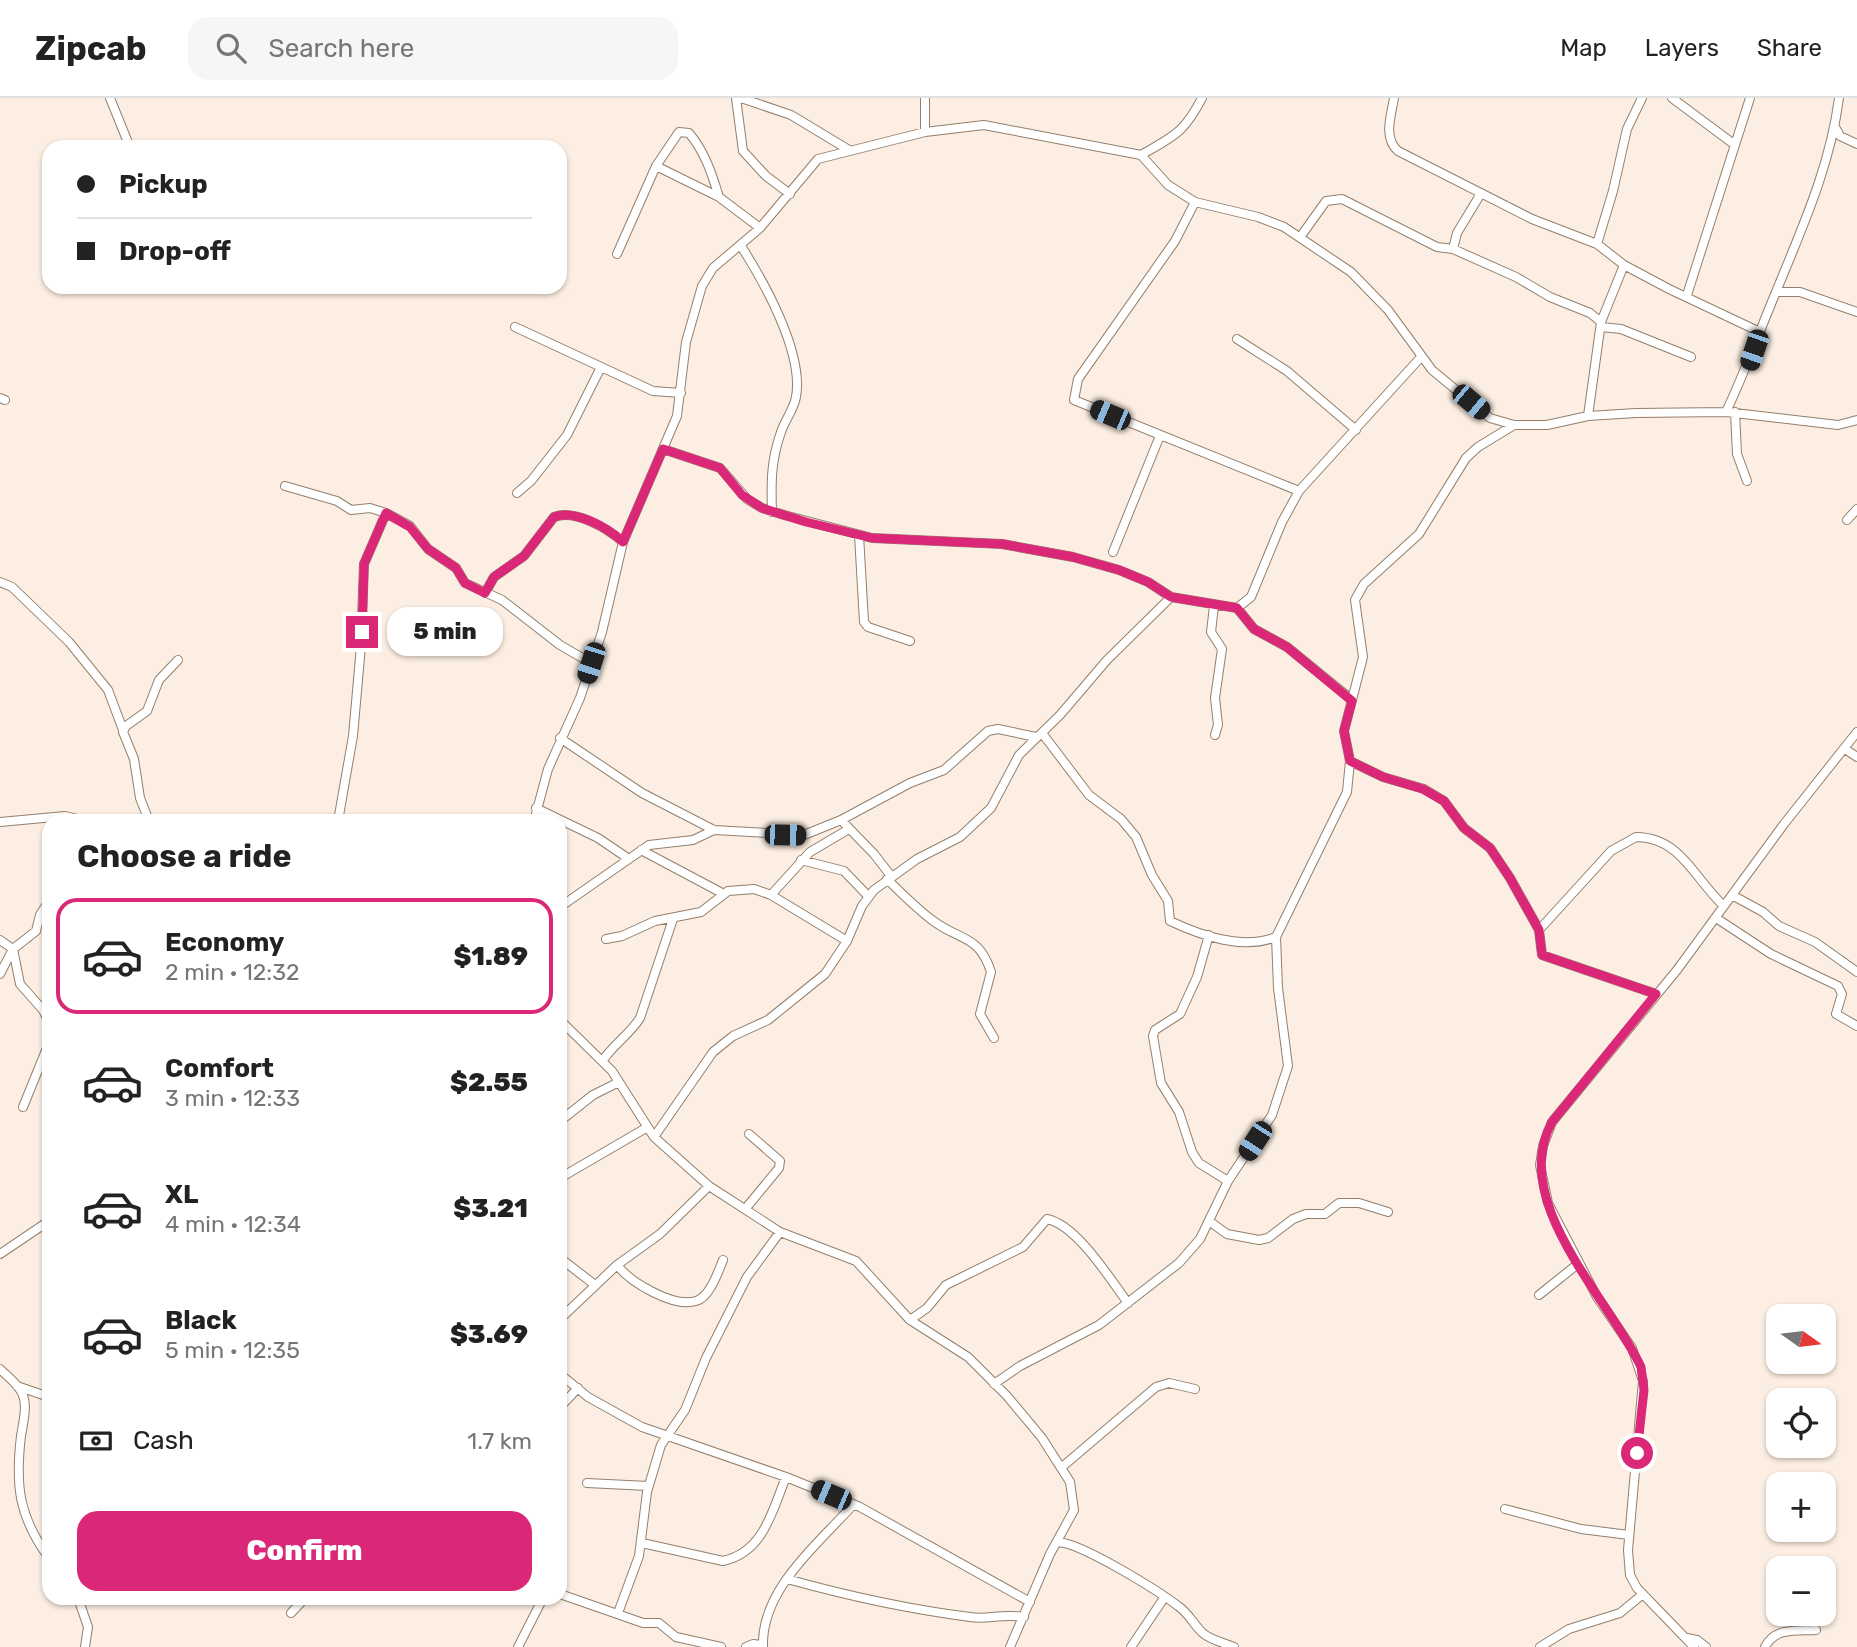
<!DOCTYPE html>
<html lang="en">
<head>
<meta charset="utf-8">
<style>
  body { margin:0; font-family:Rubik,sans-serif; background:#f6f6f6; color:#222; height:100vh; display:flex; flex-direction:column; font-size:26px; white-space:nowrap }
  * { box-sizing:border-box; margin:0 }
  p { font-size:23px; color:#767676 }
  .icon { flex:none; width:38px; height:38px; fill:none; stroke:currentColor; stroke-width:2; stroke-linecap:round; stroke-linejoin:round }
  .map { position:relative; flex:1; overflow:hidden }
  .panel { position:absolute; left:42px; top:716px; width:525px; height:791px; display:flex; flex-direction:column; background:#fff; border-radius:21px; box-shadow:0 2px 5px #0004 }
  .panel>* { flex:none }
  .hud { position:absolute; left:42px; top:42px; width:525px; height:154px; border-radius:21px; box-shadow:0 2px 5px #0004; display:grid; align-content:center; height:154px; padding:0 35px; background:#fff }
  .needle { width:46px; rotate:104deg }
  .controls { position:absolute; left:1766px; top:1206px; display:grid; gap:14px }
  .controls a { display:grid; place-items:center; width:70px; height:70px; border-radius:14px; background:#fff; box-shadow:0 2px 5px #0004; font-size:35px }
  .end { position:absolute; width:32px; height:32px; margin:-16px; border:9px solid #db2777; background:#fff; box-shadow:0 0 0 4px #fff }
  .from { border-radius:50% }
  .bubble { position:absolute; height:49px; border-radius:21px; background:#fff; box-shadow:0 2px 5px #0004; font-size:23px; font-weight:800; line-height:49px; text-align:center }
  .car { position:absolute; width:21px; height:42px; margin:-21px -10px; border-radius:9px; box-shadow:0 0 5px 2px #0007; background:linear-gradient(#222 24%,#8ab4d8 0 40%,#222 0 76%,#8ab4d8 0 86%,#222 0) }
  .hud b { display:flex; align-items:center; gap:24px; height:66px; font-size:26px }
  .hud b+b { border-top:2px solid #e0e0e0 }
  .hud i { width:18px; height:18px; background:#222 }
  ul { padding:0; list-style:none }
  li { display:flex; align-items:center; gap:21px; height:116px; margin:0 14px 10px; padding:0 21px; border:4px solid transparent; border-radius:21px }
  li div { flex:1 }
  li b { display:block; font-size:26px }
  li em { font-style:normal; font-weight:800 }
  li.active { border-color:#db2777 }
  li>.icon { width:63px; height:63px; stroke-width:1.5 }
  h2 { padding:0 35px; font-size:32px; line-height:84px }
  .pay { display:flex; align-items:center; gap:18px; height:77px; padding:0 35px; font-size:26px }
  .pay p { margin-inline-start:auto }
  .primary-button { display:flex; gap:14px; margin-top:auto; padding:14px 35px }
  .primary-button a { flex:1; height:80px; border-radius:21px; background:#db2777; color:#fff; font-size:28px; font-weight:800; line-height:80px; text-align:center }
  header { display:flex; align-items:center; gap:42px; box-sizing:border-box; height:98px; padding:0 35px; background:#fff; border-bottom:2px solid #e0e0e0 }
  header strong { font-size:33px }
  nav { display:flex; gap:38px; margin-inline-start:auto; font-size:24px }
  .search { width:490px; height:63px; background:#f6f6f6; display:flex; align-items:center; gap:18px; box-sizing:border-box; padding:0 24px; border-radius:21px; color:#767676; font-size:26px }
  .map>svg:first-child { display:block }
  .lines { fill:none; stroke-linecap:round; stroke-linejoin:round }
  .minor-casing { stroke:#937f6c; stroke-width:10 }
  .minor { stroke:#fff; stroke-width:8 }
  .route { stroke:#db2777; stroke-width:9 }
</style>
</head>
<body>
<header>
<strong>Zipcab</strong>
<div class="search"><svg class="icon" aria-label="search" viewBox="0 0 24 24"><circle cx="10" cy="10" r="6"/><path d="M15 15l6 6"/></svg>Search here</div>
<nav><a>Map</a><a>Layers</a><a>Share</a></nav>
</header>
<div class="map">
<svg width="1857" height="1549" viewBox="0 0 1857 1549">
  <rect width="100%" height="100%" fill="#fceee2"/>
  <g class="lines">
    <defs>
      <path id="minor" d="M 110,0 L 127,42
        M 736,0 L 743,53 L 766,78 L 790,96
        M 741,0 L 791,17 L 849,52
        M 925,0 L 925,34
        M 1394,0 C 1391,18 1383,40 1398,53 L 1532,121 L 1597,146 L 1624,167 L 1669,191 L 1760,234
        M 1672,0 L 1735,47
        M 1835,29 L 1840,38 L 1857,46
        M 1141,57 C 1174,38 1184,35 1202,0
        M 656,68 L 719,99 L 760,130
        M 1480,97 L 1457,135 L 1453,151 L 1516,179 L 1550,199 L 1590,215 L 1601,224 L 1588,318
        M 1195,104 L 1175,143 L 1078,281 L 1074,302 L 1299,393
        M 1301,138 L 1326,103 L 1342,101 L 1437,149 L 1453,151
        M 1597,146 L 1613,93 L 1627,31 L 1642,0
        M 741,148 C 764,184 804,255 796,299 C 794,311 785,322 781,334 C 771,362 771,384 772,414
        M 617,156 L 656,68 L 679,34 L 689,35 C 705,54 712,76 719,99
        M 1776,194 L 1800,194 L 1857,214
        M 1687,197 L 1750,0
        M 1601,224 L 1624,167
        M 515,229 L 653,293 L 681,295
        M 1601,229 L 1621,231 L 1691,259
        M 1237,241 L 1287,273 L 1356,332
        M 0,300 L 5,302
        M 1726,314 C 1745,274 1759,234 1776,194 C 1802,130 1830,69 1839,0
        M 1735,314 L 1737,356 L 1747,383
        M 663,351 L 720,370 L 747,401 L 762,410 L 784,417 L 872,440 L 1002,446 L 1073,459 L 1119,472 L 1148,484 L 1171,499
        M 285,388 L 337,403 L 351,412 L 370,410 L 386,415 L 410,428 L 428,451 L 456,470 L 465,485 L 502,502 L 560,547 L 591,565
        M 517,395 L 531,383 L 567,337 L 601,269
        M 1847,422 L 1857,411
        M 859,437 L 864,524 L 868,529 L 910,543
        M 1113,454 L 1159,340 L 1162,339
        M 0,484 L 12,489 L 69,544 L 108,592 L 123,632
        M 485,495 L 494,479 L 524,458 L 554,419 C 575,411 607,430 623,444
        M 1214,508 L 1211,534 L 1222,551 L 1215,600 L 1218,627 L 1215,637
        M 1237,510 L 1251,499 L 1282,424 L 1299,393 L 1421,259
        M 1042,635 L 1089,697 L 1121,721 L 1136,739 L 1152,777 L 1168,803 L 1170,823 C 1202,838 1242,852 1276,839
        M 560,640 L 642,695 L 714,732 L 804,737 L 841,722 L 910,685 L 944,672 L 988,633 L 998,631 L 1036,639
        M 1845,651 L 1857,659
        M 1350,663 L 1383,679 L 1424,691 L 1444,703 L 1464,730 L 1490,750 L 1510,780 L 1539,832 L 1542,857 L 1656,896
        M 536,710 L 598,740 L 629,761
        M 841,722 L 874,756 L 891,778
        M 149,723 L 140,700 L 134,661 L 123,634 L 126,628 L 147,613 L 159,582 L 178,562
        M 338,723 L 353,638 L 361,548 L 364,466 L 386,415
        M 534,723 L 548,671 L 580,600 L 602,534 L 623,444 L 677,318 L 686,244 L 702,188 L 713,170 L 760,130 L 818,61 L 925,34 L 984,27 L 1141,57 L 1168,87 L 1195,104 L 1258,119 L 1284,129 L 1351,174 L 1388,212 L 1432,272 L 1490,320 L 1514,327 L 1547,327 L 1588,318 L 1636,315 L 1726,314 L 1838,327 L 1857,322
        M 0,724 L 65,718 L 85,723
        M 641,752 L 722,795
        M 801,762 L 844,773 L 868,798
        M 887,781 C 901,795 916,810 932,822 C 959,843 979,836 991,874 L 980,916 L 994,940
        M 771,797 L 810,754 L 849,731
        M 1732,797 L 1763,814 L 1779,828 L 1815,844 L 1857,874
        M 560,809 L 649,747 L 693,742 L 714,732
        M 1716,820 L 1771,856 L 1838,888 L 1842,896 L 1836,916 L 1857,928
        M 1539,832 L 1611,753 L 1636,739 C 1681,739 1695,782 1724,808
        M 1209,837 L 1197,879 L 1180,916 L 1155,932 L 1153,938 L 1161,985 L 1179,1014 L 1192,1054 L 1199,1065 L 1228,1083
        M 606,841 L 622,838 L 655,823 L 701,814 L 728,793 L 754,791 L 771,797 L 847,843
        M 0,842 L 13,851 L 20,886 L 43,912 L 49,924
        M 0,876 L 13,851 L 36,833 L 40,817 L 49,803
        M 560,922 L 612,973 L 654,1039 L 709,1088 L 780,1134 L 856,1163 L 910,1222 L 968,1259 L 1007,1298 L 1042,1340 L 1070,1384 L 1074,1412 L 1050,1456 L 1010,1549
        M 603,962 C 614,946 630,936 640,920 L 673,821
        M 23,1009 L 49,945
        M 560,1023 L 593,997 L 619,984
        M 654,1039 L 713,954 L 733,938 L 768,922 L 825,876 L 847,843 L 862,808 L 874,792 L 917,761 L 960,739 L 991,710 L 1019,657 L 1060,617 L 1107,562 L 1171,499 L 1237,510 L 1254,531 L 1287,549 L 1352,602
        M 560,1080 L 646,1030
        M 746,1110 L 779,1070 L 780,1063 L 749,1036
        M 1209,1123 L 1227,1136 L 1259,1142 L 1268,1140 L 1293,1121 L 1306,1116 L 1325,1116 L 1339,1105 L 1359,1105 L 1388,1114
        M 0,1156 L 49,1123
        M 560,1160 L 595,1187
        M 617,1167 C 630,1184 673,1210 696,1203 C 710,1199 718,1174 723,1162
        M 1539,1197 L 1579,1165
        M 560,1221 L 617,1167 L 660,1136 L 709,1088
        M 910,1222 L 927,1210 L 946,1187 L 1023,1149 L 1047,1121 C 1077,1127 1110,1181 1128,1205
        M 0,1271 C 7,1278 18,1286 22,1295 C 28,1307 23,1325 21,1338 C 15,1388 19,1419 49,1460
        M 560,1276 L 588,1299 L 642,1329 L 786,1379 L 860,1409 L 1030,1504
        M 994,1286 L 1020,1268 L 1099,1227 L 1179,1165 L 1200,1141 L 1228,1083 L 1272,1017 L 1288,968 L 1278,890 L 1276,839 L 1347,694 L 1350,663 L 1344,633 L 1363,559 L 1355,502 L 1364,486 L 1419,436 L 1466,360 L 1478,349 L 1514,327
        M 17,1288 L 49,1299
        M 560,1309 L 578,1290
        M 1062,1369 L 1156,1289 L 1169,1285 L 1195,1291
        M 587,1385 L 648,1388
        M 1505,1411 L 1581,1431 L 1629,1437
        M 1057,1444 C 1080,1444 1157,1492 1178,1508 C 1190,1516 1194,1528 1204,1536 C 1211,1542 1225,1545 1234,1549
        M 642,1445 L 723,1463 C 764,1454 772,1413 786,1379
        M 787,1481 C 848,1498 907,1511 970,1519 C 989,1522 1002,1515 1024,1519
        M 560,1496 L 643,1525 L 659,1525 L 676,1539 L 721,1549
        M 78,1500 L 88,1529 L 85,1549
        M 291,1515 L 305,1500
        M 618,1515 L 639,1458 L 647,1394 L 661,1347 L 685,1312 L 706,1260 L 747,1179 L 780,1134
        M 1687,1540 L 1697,1542 L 1706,1549
        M 518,1549 L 543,1500
        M 746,1549 L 753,1546 L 762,1547
        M 763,1549 C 761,1491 818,1446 853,1407
        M 1131,1549 L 1164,1500
        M 1540,1549 L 1569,1531 L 1620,1515 L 1643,1496
        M 1694,1549 L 1637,1490 L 1630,1477 L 1628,1452 L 1643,1283 L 1632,1250 L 1597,1199 L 1548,1105 L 1540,1067 L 1543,1048 L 1552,1024 L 1677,872 L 1784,726 L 1857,634
        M 1765,1549 C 1775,1529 1797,1533 1816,1532"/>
    </defs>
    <use href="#minor" class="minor-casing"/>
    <use href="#minor" class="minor"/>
  </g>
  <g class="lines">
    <path class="route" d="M 362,534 L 364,466 L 386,415 L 410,429 L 428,451 L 456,470 L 465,485 L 485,495 L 494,479 L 524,458 L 554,419 C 575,411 608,430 623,444 L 663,351 L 720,370 L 742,397 L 762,410 L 806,424 L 872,440 L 1002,446 L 1073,459 L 1119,472 L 1148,484 L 1171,499 L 1237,510 L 1254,531 L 1287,549 L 1352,603 L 1344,633 L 1350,663 L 1383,679 L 1423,691 L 1444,703 L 1464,730 L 1490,750 L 1510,780 L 1539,832 L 1542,857 L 1656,896 L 1552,1024 C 1508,1104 1610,1201 1641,1269 L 1644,1292 L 1637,1355"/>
  </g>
</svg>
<div class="controls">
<a><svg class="needle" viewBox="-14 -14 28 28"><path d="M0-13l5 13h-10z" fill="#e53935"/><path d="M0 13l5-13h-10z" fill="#767676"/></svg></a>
<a><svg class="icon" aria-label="locate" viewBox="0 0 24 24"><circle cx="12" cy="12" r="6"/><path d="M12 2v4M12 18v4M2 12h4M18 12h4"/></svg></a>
<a>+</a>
<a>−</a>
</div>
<i class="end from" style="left:1637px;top:1355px"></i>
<i class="end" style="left:362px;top:534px"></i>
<div class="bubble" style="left:387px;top:509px;width:116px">5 min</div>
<i class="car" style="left:1754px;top:252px;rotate:199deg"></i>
<i class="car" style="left:1471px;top:304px;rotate:130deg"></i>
<i class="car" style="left:1110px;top:317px;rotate:293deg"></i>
<i class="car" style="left:591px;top:565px;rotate:198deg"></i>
<i class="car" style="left:785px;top:737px;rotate:91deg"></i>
<i class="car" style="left:1255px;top:1043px;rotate:213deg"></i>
<i class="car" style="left:831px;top:1397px;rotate:293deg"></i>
<div class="hud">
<b><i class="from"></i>Pickup</b>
<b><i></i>Drop-off</b>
</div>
<section class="panel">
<h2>Choose a ride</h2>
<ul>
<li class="active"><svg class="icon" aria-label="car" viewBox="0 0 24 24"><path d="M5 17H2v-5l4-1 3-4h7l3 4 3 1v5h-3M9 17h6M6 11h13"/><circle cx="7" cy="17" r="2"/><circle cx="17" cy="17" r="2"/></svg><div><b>Economy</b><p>2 min · 12:32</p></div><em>$1.89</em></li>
<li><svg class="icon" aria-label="car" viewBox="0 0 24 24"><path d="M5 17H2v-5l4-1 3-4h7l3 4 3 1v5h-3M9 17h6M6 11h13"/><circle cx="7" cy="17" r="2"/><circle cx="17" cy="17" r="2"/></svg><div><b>Comfort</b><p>3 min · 12:33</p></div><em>$2.55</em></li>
<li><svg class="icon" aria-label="car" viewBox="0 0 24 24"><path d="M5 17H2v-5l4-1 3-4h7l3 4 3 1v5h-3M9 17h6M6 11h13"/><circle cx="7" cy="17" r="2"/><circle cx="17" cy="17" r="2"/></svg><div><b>XL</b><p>4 min · 12:34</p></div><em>$3.21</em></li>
<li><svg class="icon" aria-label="car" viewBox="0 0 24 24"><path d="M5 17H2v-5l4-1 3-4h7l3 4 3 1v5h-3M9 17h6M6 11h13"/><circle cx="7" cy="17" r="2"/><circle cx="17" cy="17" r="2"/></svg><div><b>Black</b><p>5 min · 12:35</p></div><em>$3.69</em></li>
</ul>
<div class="pay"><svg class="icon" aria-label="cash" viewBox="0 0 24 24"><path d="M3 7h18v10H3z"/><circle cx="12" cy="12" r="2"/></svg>Cash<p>1.7 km</p></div>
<div class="primary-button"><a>Confirm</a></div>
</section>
</div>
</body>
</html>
